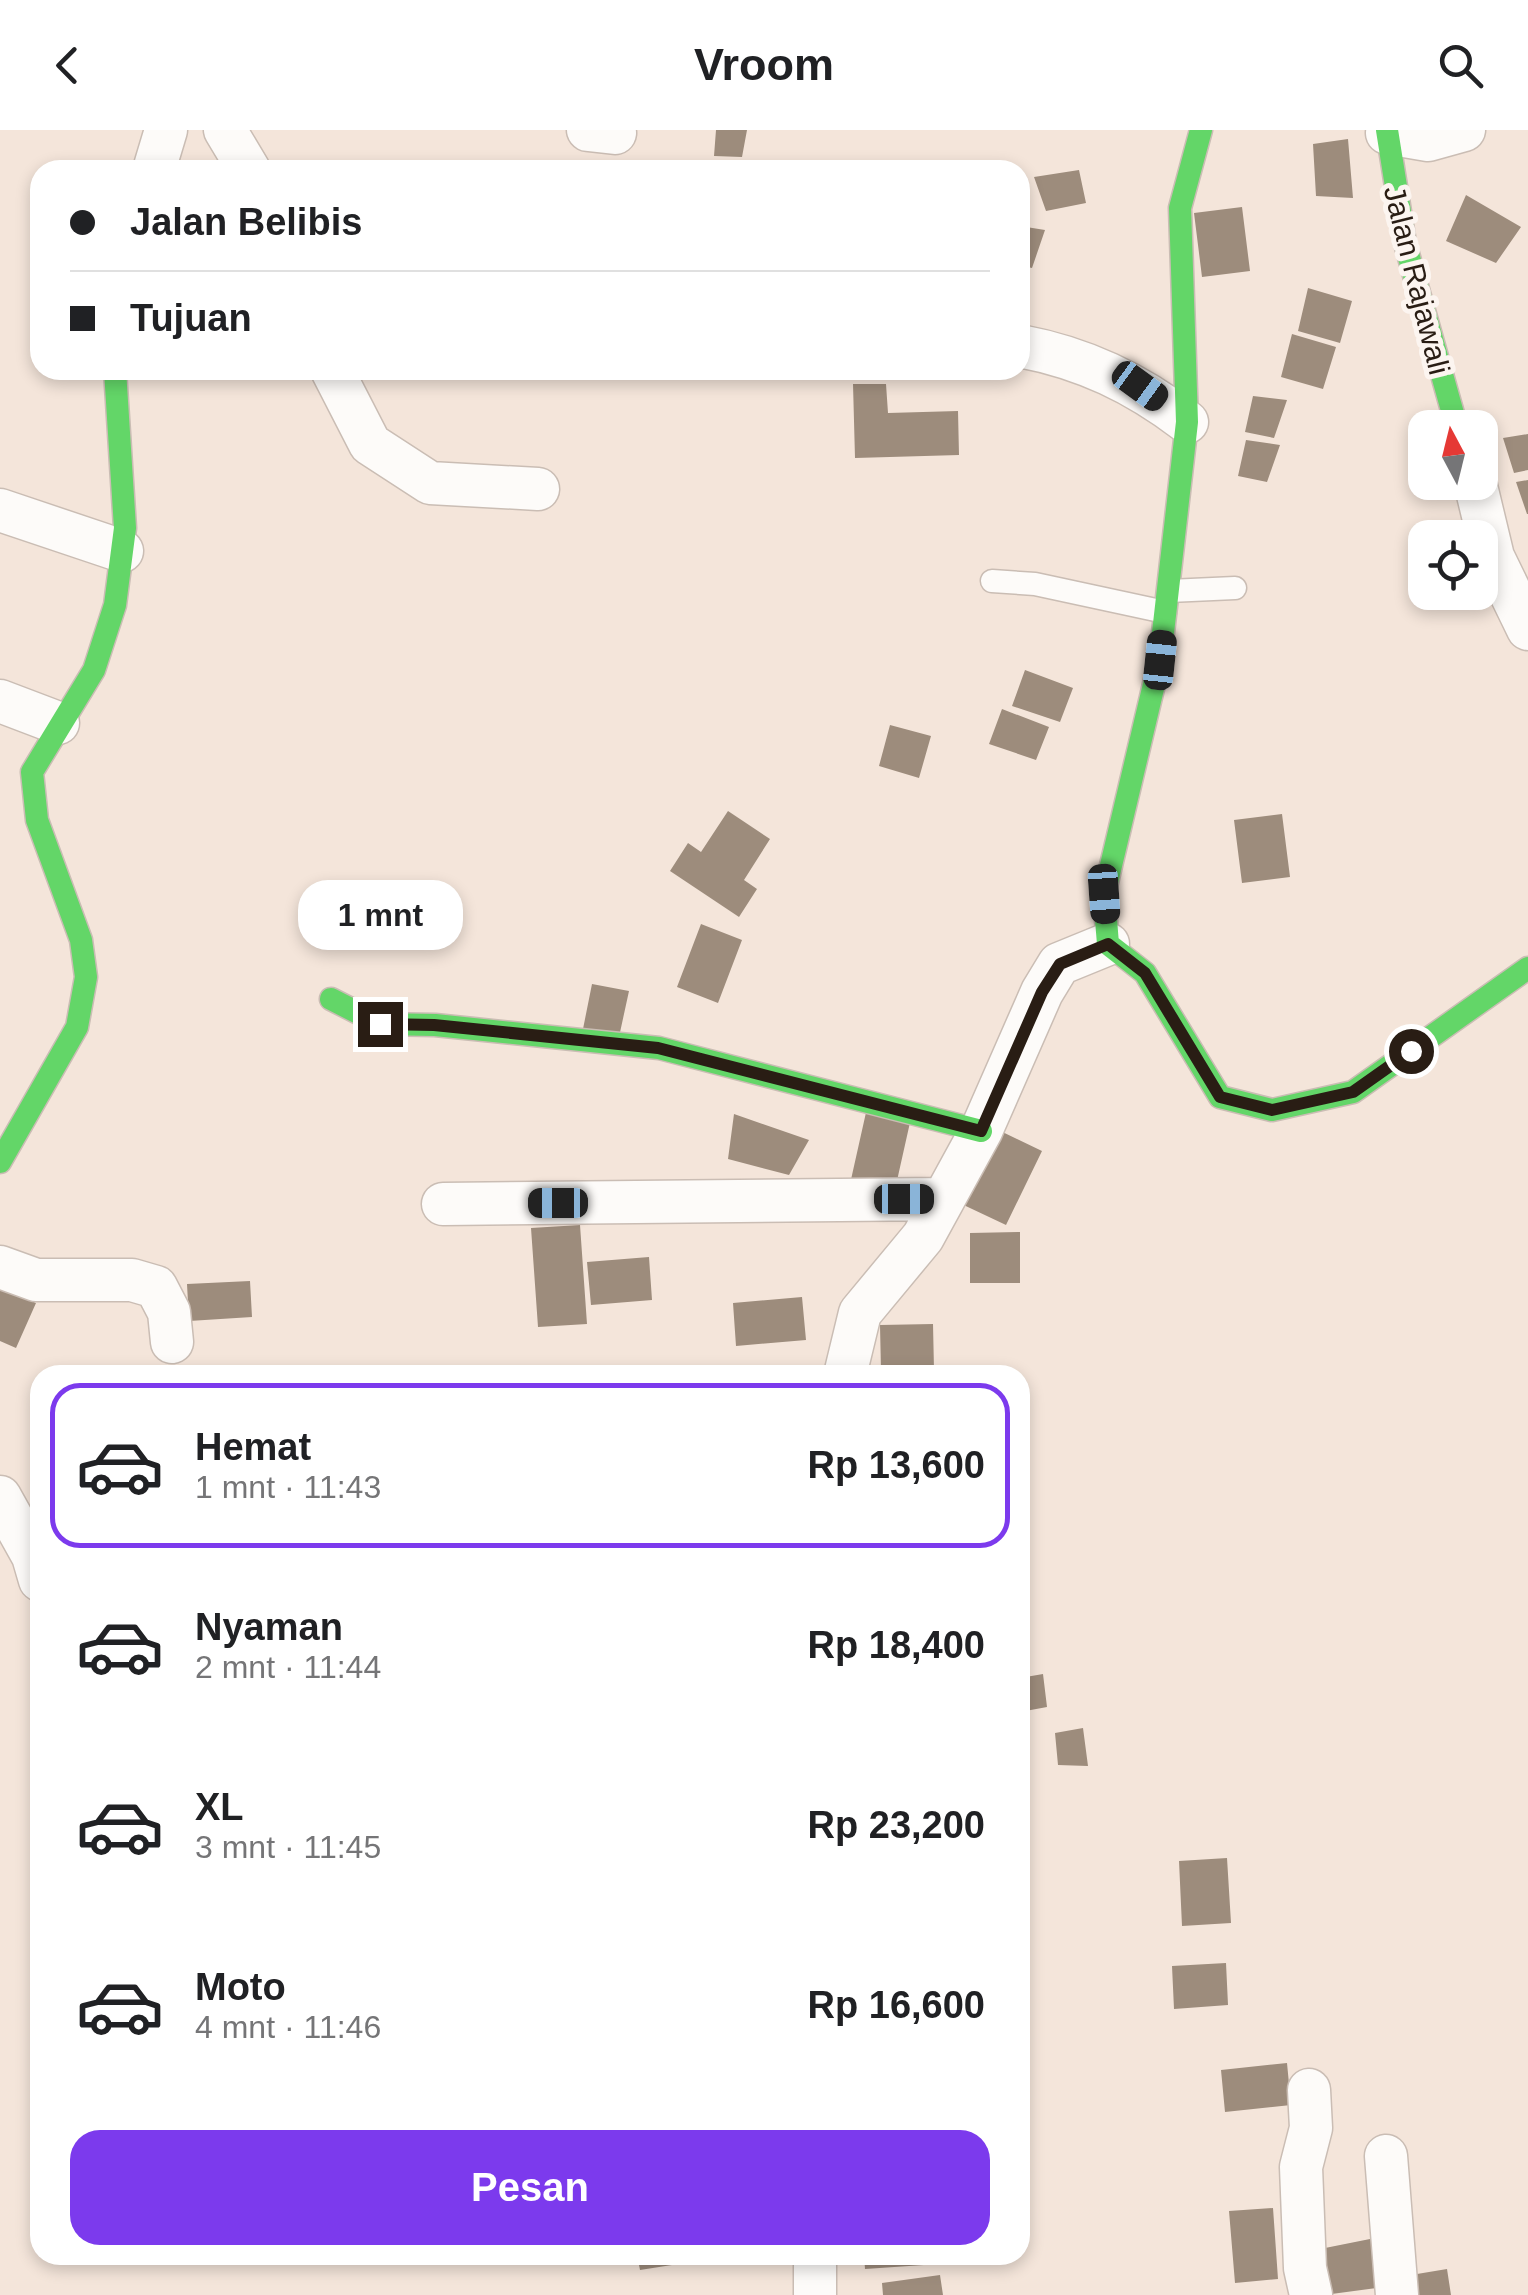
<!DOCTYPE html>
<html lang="id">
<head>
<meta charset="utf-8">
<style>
  body { margin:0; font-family:Helvetica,sans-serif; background:#f6f6f6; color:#202124; height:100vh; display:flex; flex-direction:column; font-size:38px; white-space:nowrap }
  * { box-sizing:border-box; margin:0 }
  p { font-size:32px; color:#757577 }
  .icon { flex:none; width:55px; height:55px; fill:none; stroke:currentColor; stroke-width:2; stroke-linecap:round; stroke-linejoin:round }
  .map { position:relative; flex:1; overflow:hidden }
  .sheet { position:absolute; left:30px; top:1235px; width:1000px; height:900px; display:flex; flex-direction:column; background:#fff; border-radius:30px; box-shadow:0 5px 15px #0003 }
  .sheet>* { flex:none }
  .guide { position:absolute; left:30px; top:30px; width:1000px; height:220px; border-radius:30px; box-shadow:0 5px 15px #0003; display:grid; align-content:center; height:220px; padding:0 40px; background:#fff }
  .needle { width:65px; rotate:353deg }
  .controls { position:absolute; left:1408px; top:280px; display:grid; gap:20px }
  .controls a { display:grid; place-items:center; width:90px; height:90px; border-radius:20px; background:#fff; box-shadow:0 5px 15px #0003; font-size:50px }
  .end { position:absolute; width:45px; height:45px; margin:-22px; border:12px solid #291d14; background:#fff; box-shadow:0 0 0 5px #fff }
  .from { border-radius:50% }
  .bubble { position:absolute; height:70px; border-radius:30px; background:#fff; box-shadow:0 5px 15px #0003; font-size:32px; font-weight:700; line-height:70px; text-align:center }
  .car { position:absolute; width:30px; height:60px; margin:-30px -15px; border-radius:12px; box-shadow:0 0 8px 2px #0007; background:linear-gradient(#222 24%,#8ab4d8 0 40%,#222 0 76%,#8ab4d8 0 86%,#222 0) }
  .guide b { display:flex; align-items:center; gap:35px; height:95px; font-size:38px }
  .guide b+b { border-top:2px solid #e0e0e0 }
  .guide i { width:25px; height:25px; background:#202124 }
  ul { padding:18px 0 0; list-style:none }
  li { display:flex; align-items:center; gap:30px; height:165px; margin:0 20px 15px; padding:0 20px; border:5px solid transparent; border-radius:30px }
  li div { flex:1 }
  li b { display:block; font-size:38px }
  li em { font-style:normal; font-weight:700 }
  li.on { border-color:#7c3aed }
  li>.icon { width:90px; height:90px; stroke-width:1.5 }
  .cta { display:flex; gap:20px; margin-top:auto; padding:20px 40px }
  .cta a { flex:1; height:115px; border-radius:30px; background:#7c3aed; color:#fff; font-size:40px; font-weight:700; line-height:115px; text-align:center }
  header { display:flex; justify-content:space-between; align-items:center; height:130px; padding:0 40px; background:#fff; font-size:45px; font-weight:700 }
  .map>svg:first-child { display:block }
  .building { fill:#9d8c7c }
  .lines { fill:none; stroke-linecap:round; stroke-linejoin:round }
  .lane-casing { stroke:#cabdb4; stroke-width:25 }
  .street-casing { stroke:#cabdb4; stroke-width:45 }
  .fast-casing { stroke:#cabdb4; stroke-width:25 }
  .lane { stroke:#fdfbf9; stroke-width:22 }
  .street { stroke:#fdfbf9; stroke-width:42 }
  .fast { stroke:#63d668; stroke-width:22 }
  .route { stroke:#291d14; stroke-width:12 }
  .labels { text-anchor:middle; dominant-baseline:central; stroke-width:10; stroke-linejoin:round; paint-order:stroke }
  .street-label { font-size:30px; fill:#291d14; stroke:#fcf5f0 }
</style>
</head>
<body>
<header><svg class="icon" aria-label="back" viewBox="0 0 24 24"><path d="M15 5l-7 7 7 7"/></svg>Vroom<svg class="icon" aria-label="search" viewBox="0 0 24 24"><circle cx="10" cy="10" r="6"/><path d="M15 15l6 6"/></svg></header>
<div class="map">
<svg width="1528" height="2165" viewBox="0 0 1528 2165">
  <rect width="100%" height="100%" fill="#f4e5da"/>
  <path class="building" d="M 716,0 L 747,0 L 742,27 L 714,26 Z
    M 1348,9 L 1353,68 L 1316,66 L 1313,14 Z
    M 1079,40 L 1086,73 L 1046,81 L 1034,47 Z
    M 1466,65 L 1521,97 L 1496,133 L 1446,111 Z
    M 1242,77 L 1250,141 L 1202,147 L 1194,83 Z
    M 1020,96 L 1045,100 L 1032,138 L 1020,135 Z
    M 1308,158 L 1352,171 L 1340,213 L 1298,201 Z
    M 1292,204 L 1336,217 L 1323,259 L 1281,247 Z
    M 853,254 L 886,254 L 888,283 L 958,281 L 959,325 L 855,328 Z
    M 1253,266 L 1287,270 L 1274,308 L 1245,302 Z
    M 1528,304 L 1528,340 L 1514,343 L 1503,308 Z
    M 1246,310 L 1280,315 L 1267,352 L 1238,346 Z
    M 1528,350 L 1528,384 L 1527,384 L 1516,352 Z
    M 1025,540 L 1073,558 L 1060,592 L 1012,576 Z
    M 1002,579 L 1049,597 L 1036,630 L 989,614 Z
    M 890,595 L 931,606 L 919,648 L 879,636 Z
    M 728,681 L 770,709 L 744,750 L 757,759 L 739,787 L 670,741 L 688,713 L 701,722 Z
    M 1282,684 L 1290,747 L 1242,753 L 1234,690 Z
    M 701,794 L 742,810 L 718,873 L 677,857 Z
    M 592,854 L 629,861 L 619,907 L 583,899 Z
    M 867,978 L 911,988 L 894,1064 L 850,1054 Z
    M 734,984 L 809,1010 L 789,1045 L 728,1029 Z
    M 990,996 L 1042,1021 L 1006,1095 L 953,1070 Z
    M 580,1095 L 587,1194 L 538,1197 L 531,1098 Z
    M 1020,1102 L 1020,1153 L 970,1153 L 970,1103 Z
    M 649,1127 L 652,1170 L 591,1175 L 587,1132 Z
    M 250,1151 L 252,1187 L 189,1191 L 187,1154 Z
    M 0,1158 L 36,1173 L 16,1218 L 0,1211 Z
    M 802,1167 L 806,1210 L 736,1216 L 733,1173 Z
    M 933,1194 L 934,1240 L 881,1241 L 880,1195 Z
    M 1043,1544 L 1047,1577 L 1020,1582 L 1020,1548 Z
    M 1083,1598 L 1088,1636 L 1058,1635 L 1055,1603 Z
    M 1227,1728 L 1231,1793 L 1182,1796 L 1179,1731 Z
    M 1226,1833 L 1228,1875 L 1174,1879 L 1172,1836 Z
    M 1287,1933 L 1291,1975 L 1225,1982 L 1221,1940 Z
    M 1273,2078 L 1278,2149 L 1235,2153 L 1229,2081 Z
    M 1375,2108 L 1384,2157 L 1324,2165 L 1315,2120 Z
    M 637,2125 L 690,2125 L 691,2132 L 640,2140 Z
    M 864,2125 L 952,2125 L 953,2133 L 865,2139 Z
    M 1447,2139 L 1451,2165 L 1402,2165 L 1399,2147 Z
    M 940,2145 L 943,2165 L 883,2165 L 882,2153 Z"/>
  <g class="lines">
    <defs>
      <path id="lane" d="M 992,451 L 1035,454 L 1165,482
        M 1169,461 L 1235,458
        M 1431,465 L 1437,462"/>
      <path id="street" d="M 225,0 L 249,40
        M 588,0 L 615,3
        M 1387,3 L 1428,10 L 1464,0
        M 154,40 L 166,0
        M 1020,216 C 1084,228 1136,253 1187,292
        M 332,240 L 370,314 L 430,353 L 538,359
        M 1475,352 L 1493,427 L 1528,499
        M 0,380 L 122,421
        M 0,571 L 58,593
        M 443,1074 L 942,1069
        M 0,1137 L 36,1150 L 132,1150 L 156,1157 L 169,1182 L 172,1212
        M 845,1245 L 860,1183 L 923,1107 L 981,1001 L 1042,862 L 1059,834 L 1108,814
        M 0,1367 L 33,1426 L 40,1450
        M 1309,1960 L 1311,1998 L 1301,2037 L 1305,2138 L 1311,2165
        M 1386,2026 L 1397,2165
        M 815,2165 L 815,2125"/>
      <path id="fast" d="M 1201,0 L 1180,78 L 1187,292 L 1160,529 L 1104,765 L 1108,814 L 1145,843 L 1220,967 L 1272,980 L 1353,962 L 1528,838
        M 1387,0 L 1405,113 L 1457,298
        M 331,869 L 380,894 L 435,895 L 659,918 L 981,1001
        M 0,1032 L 77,897 L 86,847 L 81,810 L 37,690 L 32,642 L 94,540 L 115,475 L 125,398 L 115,240"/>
    </defs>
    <use href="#lane" class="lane-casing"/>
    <use href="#street" class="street-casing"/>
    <use href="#fast" class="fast-casing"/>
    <use href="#lane" class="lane"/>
    <use href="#street" class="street"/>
    <use href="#fast" class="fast"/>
  </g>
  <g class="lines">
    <path class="route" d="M 380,894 L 434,895 L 658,918 L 981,1001 L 1042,862 L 1060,834 L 1108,814 L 1145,843 L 1220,967 L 1272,980 L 1353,962 L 1411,921"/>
  </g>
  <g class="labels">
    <g class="street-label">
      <text transform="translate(1417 150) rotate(76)">Jalan Rajawali</text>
    </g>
  </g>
</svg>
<div class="controls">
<a><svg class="needle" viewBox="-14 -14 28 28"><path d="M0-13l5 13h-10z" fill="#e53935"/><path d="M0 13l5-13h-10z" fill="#757577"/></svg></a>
<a><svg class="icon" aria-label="locate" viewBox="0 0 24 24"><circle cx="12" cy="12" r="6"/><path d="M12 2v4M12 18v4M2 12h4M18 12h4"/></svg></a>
</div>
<i class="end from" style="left:1411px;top:921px"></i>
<i class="end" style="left:380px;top:894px"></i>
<div class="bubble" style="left:298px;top:750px;width:165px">1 mnt</div>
<i class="car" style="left:1140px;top:256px;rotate:126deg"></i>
<i class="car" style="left:1160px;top:530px;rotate:6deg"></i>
<i class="car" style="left:1104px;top:764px;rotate:176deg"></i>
<i class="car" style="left:904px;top:1069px;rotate:90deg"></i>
<i class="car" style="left:558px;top:1073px;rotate:270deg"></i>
<div class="guide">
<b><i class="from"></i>Jalan Belibis</b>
<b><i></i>Tujuan</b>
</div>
<section class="sheet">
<ul>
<li class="on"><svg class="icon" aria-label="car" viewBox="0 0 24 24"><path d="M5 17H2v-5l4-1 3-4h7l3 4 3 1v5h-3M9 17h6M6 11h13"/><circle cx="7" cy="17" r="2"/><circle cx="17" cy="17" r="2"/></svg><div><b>Hemat</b><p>1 mnt · 11:43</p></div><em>Rp 13,600</em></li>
<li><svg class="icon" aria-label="car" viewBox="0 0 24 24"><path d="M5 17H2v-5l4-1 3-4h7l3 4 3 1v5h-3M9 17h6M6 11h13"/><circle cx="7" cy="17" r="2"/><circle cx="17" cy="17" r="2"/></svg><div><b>Nyaman</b><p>2 mnt · 11:44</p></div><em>Rp 18,400</em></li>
<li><svg class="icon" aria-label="car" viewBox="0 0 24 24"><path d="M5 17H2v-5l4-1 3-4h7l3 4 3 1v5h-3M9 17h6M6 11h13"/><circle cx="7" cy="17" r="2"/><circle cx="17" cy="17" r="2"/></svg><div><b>XL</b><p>3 mnt · 11:45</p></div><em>Rp 23,200</em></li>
<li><svg class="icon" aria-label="car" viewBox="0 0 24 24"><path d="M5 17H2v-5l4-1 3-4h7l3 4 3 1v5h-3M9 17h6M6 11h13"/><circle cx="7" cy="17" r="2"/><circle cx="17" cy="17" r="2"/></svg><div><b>Moto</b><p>4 mnt · 11:46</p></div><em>Rp 16,600</em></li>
</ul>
<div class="cta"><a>Pesan</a></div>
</section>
</div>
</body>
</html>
